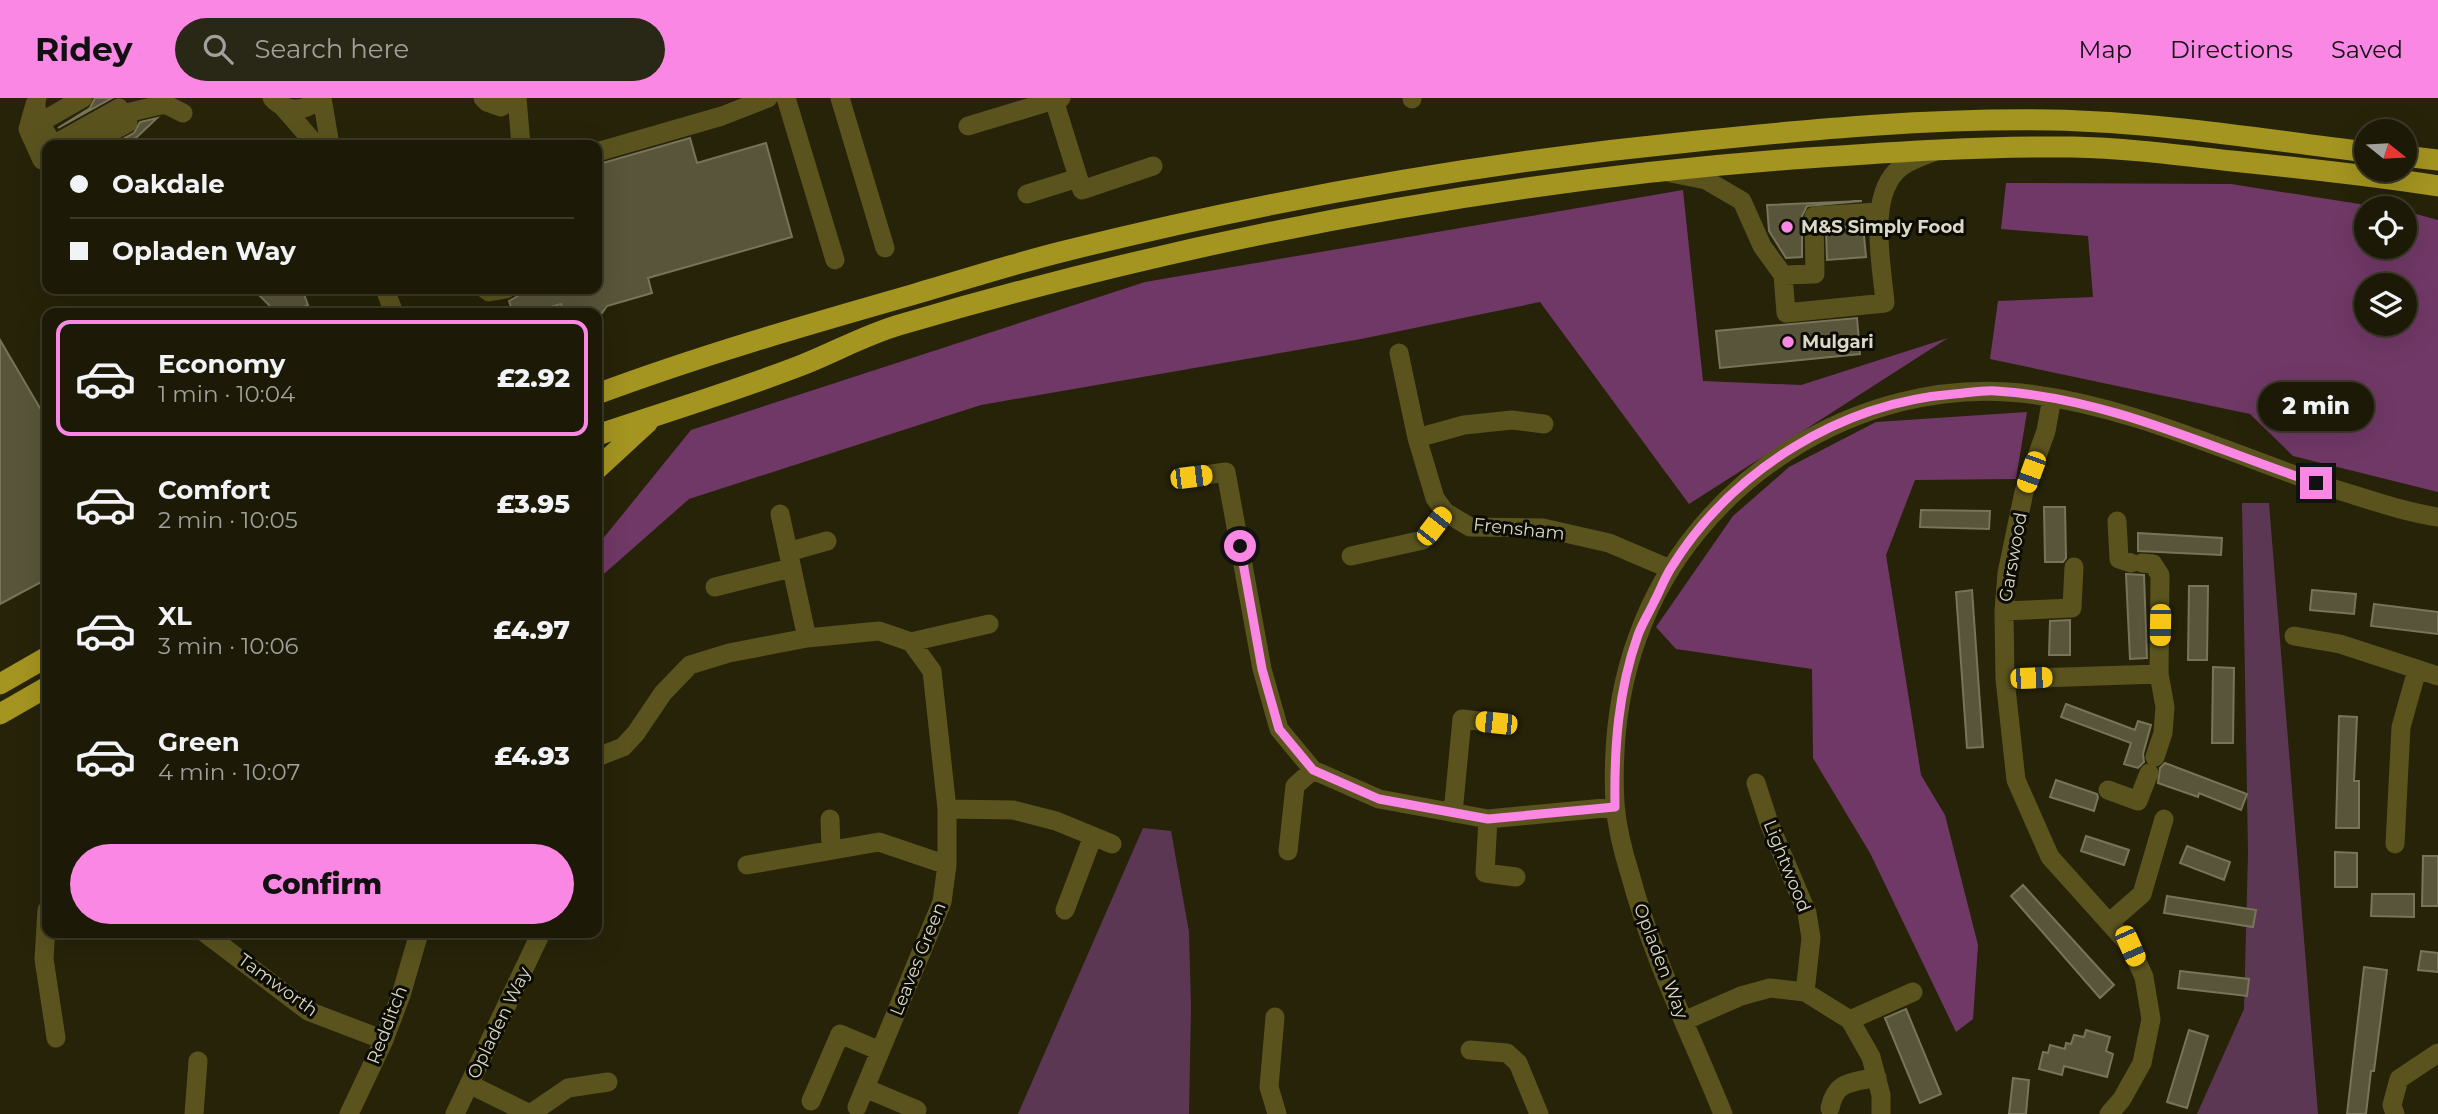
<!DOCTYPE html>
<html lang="en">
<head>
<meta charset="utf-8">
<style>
  body { margin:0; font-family:Montserrat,sans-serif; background:#292715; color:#f1f3f6; height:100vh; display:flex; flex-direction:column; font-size:26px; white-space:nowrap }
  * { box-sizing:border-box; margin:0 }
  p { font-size:23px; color:#a0a19b }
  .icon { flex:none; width:38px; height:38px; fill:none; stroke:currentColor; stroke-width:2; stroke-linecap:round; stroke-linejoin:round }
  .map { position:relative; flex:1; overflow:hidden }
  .side { position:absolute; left:42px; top:210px; width:560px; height:630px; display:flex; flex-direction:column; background:#1c1a07; border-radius:14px; box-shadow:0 7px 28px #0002,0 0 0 2px #3a3828 }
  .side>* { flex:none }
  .top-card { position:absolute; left:42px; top:42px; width:560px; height:154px; border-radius:14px; box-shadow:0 7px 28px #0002,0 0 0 2px #3a3828; display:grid; align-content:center; height:154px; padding:0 28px; background:#1c1a07 }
  .needle { width:46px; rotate:108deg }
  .fabs { position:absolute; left:2354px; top:21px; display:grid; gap:14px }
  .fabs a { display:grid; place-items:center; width:63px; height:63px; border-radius:50%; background:#1c1a07; box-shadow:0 7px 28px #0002,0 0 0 2px #3a3828; font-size:35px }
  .end { position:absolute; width:32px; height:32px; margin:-16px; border:9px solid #fb87e5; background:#111; box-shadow:0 0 0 4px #111 }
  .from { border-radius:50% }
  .bubble { position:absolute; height:49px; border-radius:24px; background:#1c1a07; box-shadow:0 7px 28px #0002,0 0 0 2px #3a3828; font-size:23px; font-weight:800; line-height:49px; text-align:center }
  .car { position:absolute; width:21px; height:42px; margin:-21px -10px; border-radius:9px; box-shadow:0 0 5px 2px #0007; background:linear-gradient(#f5c518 24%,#345 0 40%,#f5c518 0 76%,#345 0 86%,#f5c518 0) }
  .top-card b { display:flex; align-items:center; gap:24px; height:66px; font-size:26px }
  .top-card b+b { border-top:2px solid #3a3828 }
  .top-card i { width:18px; height:18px; background:#f1f3f6 }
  ul { padding:12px 0 0; list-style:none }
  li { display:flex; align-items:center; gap:21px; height:116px; margin:0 14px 10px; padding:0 14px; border:4px solid transparent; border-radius:14px }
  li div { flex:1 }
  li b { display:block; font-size:26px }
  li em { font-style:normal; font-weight:800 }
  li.on { border-color:#fb87e5 }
  li>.icon { width:63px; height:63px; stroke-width:1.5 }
  .action { display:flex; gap:14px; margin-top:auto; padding:14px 28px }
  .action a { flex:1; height:80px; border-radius:42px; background:#fb87e5; color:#111; font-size:28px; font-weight:800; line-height:80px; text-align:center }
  header { display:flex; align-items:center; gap:42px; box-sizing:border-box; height:98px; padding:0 35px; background:#fb87e5; color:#111 }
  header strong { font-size:33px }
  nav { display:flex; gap:38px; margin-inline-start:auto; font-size:24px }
  .search { width:490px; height:63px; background:#292715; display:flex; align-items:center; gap:18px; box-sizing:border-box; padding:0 24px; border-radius:38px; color:#a0a19b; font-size:26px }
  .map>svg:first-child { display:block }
  .green { fill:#5c3754 }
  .forest { fill:#703866; fill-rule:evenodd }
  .building { fill:#58553a; stroke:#787459; stroke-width:2 }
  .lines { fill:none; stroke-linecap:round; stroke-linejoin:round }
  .minor { stroke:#5a531e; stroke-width:19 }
  .highway { stroke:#a49420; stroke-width:21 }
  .route { stroke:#fb87e5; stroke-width:9 }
  .poi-dot { fill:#fb87e5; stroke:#0d0c03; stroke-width:2.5 }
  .labels { text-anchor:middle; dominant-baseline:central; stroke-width:6; stroke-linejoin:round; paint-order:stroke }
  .poi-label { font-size:18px; font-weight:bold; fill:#dad8c9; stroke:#0d0c03; text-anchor:start }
  .street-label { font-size:18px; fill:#dad8c9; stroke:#0d0c03 }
</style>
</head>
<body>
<header>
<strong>Ridey</strong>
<div class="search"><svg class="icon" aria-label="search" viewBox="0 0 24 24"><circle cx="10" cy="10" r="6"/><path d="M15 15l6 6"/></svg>Search here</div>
<nav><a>Map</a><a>Directions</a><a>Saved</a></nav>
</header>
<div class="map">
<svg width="2438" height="1016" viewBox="0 0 2438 1016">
  <rect width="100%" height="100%" fill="#262309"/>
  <path class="green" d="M 2242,405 L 2269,405 L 2318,1016 L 2197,1016 L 2244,911 L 2248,755 Z
    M 1143,730 L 1171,733 L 1189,834 L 1191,909 L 1189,1016 L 1018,1016 Z"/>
  <path class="forest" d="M 2006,85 L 2231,86 L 2385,110 L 2366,110 L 2366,149 L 2404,149 L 2405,113 L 2438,122 L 2438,394 L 2293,358 L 2250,316 L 1990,261 L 1998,203 L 2093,199 L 2088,138 L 2001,131 ZM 2366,187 L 2404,187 L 2404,226 L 2366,226 Z
    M 1683,92 L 1703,283 L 1801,287 L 1948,240 L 1689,406 L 1540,204 L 1361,241 L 981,307 L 689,401 L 597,482 L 597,448 L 691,332 L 1145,184 Z
    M 2027,314 L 2016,381 L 1915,382 L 1886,457 L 1921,677 L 1945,717 L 1978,847 L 1973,921 L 1956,934 L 1870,755 L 1813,660 L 1812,571 L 1676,551 L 1656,529 L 1733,418 L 1789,369 L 1876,324 Z"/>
  <path class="building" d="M 95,0 L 112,0 L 58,30 L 90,10 Z
    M 157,20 L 137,39 L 123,47 L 112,47 L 134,35 L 140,24 Z
    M 690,40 L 697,65 L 766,45 L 792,139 L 648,180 L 652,195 L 607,208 L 602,215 L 564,215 L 561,206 L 531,215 L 513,215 L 509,203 L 521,196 L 519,191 L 597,191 L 597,92 L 602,90 L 597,73 L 599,66 Z
    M 1862,103 L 1807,108 L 1802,118 L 1802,159 L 1786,160 L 1769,133 L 1767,107 Z
    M 1863,127 L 1866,159 L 1827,162 L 1826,130 Z
    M 253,191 L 302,191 L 308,207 L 290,215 L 273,215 L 269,207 Z
    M 1857,220 L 1860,256 L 1720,270 L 1716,233 Z
    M 0,242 L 47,322 L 47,481 L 0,506 Z
    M 2044,409 L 2065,409 L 2066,460 L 2063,464 L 2045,464 Z
    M 1921,412 L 1990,413 L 1989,431 L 1920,429 Z
    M 2138,435 L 2222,440 L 2221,457 L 2138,453 Z
    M 2126,476 L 2144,477 L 2147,560 L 2130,561 Z
    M 2189,488 L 2208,488 L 2207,562 L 2188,562 Z
    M 1972,492 L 1983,649 L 1967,650 L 1956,494 Z
    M 2312,492 L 2356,496 L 2354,516 L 2310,512 Z
    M 2374,506 L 2438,514 L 2438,536 L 2371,528 Z
    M 2070,522 L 2070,557 L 2049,557 L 2050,523 Z
    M 2213,569 L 2234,570 L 2233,645 L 2212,645 Z
    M 2066,606 L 2135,632 L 2138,623 L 2151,627 L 2143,656 L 2144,664 L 2138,670 L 2124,666 L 2131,645 L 2061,619 Z
    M 2339,618 L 2357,619 L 2354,683 L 2359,683 L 2359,730 L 2336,730 Z
    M 2165,665 L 2247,696 L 2241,712 L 2199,695 L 2198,699 L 2158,685 L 2160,670 Z
    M 2056,682 L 2097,696 L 2098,699 L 2094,713 L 2050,699 Z
    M 2086,738 L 2129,752 L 2124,767 L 2081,753 Z
    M 2187,748 L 2230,764 L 2224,782 L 2180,765 Z
    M 2335,754 L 2357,755 L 2357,789 L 2335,789 Z
    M 2423,758 L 2438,758 L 2438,808 L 2422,808 Z
    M 2023,787 L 2114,887 L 2100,900 L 2011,798 Z
    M 2372,796 L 2414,796 L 2414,819 L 2371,818 Z
    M 2167,798 L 2256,812 L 2253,829 L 2164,815 Z
    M 2421,853 L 2438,855 L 2438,874 L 2418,872 Z
    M 2364,869 L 2387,872 L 2374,973 L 2371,973 L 2366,1016 L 2347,1016 Z
    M 2180,873 L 2249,881 L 2247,898 L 2178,890 Z
    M 1906,911 L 1941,996 L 1920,1005 L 1885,920 Z
    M 2086,932 L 2110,939 L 2106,953 L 2113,956 L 2107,979 L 2064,968 L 2062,977 L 2039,971 L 2043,954 L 2048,955 L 2050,947 L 2065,951 L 2066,945 L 2071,946 L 2074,937 L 2084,939 Z
    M 2189,932 L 2208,938 L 2187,1010 L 2167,1004 Z
    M 2013,980 L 2029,982 L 2026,1016 L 2009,1016 Z"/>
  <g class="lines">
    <path class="minor" d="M 37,0 C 32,15 46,34 53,47 L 119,10
      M 272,0 C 285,14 306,15 319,0
      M 322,0 L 330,47
      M 483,0 L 487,4 L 501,9 L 513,0
      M 517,0 L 521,47
      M 786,0 L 835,162
      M 840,0 L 885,150
      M 1412,0 L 1412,1
      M 1054,2 L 1082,92 L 1153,68
      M 35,6 L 28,31 L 42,62 L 47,64
      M 283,9 L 316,47
      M 122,16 L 165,6 L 183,15
      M 41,24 L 83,0
      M 968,28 L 1061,0
      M 87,47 L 128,25
      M 597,54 L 722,18 L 768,0
      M 1671,75 L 1706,82 L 1742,103 L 1762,148 L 1783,177 L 1786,215 L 1885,205 C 1882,167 1866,96 1901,69 C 1910,62 1924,58 1935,53
      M 1027,96 L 1078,80
      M 1783,177 L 1815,176 L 1814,118 L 1878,114
      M 385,191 L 394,215
      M 485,191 L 489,194 L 506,191
      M 1399,255 L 1417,340 L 1435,400 L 1445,414 L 1470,429 L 1543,430 L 1609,445 L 1670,471
      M 2052,300 L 2046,333 L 2024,394 L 2007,475 L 2004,513 L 2005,581 L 2016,682 L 2050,759 L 2130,848 L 2144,879 L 2151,921 L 2142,965 L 2122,1001 L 2109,1016
      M 1417,340 L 1464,327 L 1512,322 L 1544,326
      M 1191,379 L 1226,374 L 1262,571 L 1279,631 L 1313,672 L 1379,701 L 1488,721 L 1615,709
      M 780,416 L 807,540
      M 2117,423 L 2119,461 L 2131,465
      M 788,454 L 827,443
      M 1351,458 L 1423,442 L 1445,414
      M 2142,465 L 2153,466 L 2160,477 L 2159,576 L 2165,609 L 2163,635 L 2155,659
      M 715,489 L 791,470
      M 2004,513 L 2072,510 L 2074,469
      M 2294,538 L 2340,546 L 2438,578
      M 911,544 L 989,526
      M 2005,581 L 2159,576
      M 597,659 L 623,649 L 636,635 L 663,595 L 690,567 L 729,555 L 807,540 L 879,533 L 911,544 L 932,573 L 947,711 L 947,767 L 942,804 L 857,1009
      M 1756,685 L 1769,725 L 1807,815 L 1811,840 L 1805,894
      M 2108,692 L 2138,703 L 2149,675
      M 947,711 L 1013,712 L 1056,723 L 1112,746
      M 1453,715 L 1462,621 L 1496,625
      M 830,721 L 831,751
      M 1488,721 L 1485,775 L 1516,779
      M 2395,746 L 2401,629 L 2417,572
      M 1288,753 L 1295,688 L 1313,672
      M 747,767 L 879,744 L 947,767
      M 47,812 L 44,861 L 56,940
      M 1065,812 L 1093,738
      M 2110,824 L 2142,796 L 2164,721
      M 205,835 L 308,913 L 384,942
      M 1275,919 L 1269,989 L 1277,1016
      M 1850,922 L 1913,894
      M 1684,923 L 1741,898 L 1770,890 L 1805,894 L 1850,922 L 1871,959 L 1881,997 L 1881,1016
      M 1470,952 L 1507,955 L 1518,965 L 1539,1016
      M 469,986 L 530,1016
      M 865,990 L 917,1012
      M 811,1003 L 840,936 L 880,953
      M 1830,1010 C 1836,982 1852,985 1877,979
      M 194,1016 L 198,963
      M 349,1016 L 384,942 L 401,897 L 419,835
      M 455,1016 L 541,835
      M 530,1016 L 568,990 L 608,984
      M 1723,1016 C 1691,937 1652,859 1630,776 C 1623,754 1617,730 1615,706 C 1612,649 1618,592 1638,538 C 1693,384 1858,278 2021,295 C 2132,307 2236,359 2341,393 C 2373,403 2405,414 2438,419
      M 2395,1016 L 2392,1007 L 2399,981 L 2438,955"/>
    <path class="highway" d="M 2404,58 L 2438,62
      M 597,296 C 699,258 803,228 908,198 C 960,183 1012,166 1065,153 C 1273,101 1484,64 1698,43 C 1815,31 1933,20 2051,22 C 2156,24 2261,41 2366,54
      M 597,337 C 665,314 735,293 802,267 C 835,254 865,237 899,227 C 1195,140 1500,82 1807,60 C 1895,54 1984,48 2072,49 C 2125,50 2179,57 2232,63 C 2301,70 2370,77 2438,88
      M 597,371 L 648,324
      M 0,586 L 47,559
      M 0,616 L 47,589"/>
  </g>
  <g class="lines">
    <path class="route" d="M 1240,448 L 1262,571 L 1279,631 L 1313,672 L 1379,701 L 1488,721 L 1615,709 C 1614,650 1618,593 1638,537 C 1642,526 1649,515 1654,504 C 1660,493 1664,481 1671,470 C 1731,373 1840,305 1954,296 C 1968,295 1983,292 1996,293 C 2110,300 2210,350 2316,385"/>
  </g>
  <g class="poi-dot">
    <circle cx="1787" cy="129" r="7"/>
    <circle cx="1788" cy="244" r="7"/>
  </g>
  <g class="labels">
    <g class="poi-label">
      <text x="1801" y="129">M&amp;S Simply Food</text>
      <text x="1802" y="244">Mulgari</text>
    </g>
    <g class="street-label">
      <text transform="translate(1519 431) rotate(6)">Frensham</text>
      <text transform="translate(2013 459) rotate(-80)">Garswood</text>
      <text transform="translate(1787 768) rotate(68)">Lightwood</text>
      <text transform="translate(918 861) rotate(-68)">Leaves Green</text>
      <text transform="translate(1661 863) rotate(69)">Opladen Way</text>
      <text transform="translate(278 887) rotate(36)">Tamworth</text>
      <text transform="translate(499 925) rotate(-64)">Opladen Way</text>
      <text transform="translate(387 927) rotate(-69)">Redditch</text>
    </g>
  </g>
</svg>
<div class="fabs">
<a><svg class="needle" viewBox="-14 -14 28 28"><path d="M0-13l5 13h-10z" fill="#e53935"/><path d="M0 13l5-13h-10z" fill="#a0a19b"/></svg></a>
<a><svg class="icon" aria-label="locate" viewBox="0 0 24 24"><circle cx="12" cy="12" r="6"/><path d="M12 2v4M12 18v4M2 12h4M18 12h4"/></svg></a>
<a><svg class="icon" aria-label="layers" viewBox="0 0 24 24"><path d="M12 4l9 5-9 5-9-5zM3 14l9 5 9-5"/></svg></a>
</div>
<i class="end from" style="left:1240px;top:448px"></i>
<i class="end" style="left:2316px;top:385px"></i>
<div class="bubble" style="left:2258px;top:284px;width:116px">2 min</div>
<i class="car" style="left:2031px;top:374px;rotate:200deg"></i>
<i class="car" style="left:1191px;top:379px;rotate:83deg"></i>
<i class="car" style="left:1434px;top:428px;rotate:38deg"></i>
<i class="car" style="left:2160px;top:527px;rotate:181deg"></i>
<i class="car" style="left:2031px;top:580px;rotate:88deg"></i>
<i class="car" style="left:1496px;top:625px;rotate:276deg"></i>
<i class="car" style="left:2130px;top:848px;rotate:156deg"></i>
<div class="top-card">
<b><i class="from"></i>Oakdale</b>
<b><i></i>Opladen Way</b>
</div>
<section class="side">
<ul>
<li class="on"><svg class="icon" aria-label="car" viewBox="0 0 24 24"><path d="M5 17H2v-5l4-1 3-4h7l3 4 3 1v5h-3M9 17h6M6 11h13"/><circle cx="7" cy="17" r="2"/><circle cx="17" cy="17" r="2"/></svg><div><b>Economy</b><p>1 min · 10:04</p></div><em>£2.92</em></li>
<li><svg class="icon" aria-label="car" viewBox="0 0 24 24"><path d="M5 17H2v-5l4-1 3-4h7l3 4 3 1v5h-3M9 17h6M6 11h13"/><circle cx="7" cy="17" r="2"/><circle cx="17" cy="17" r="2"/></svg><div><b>Comfort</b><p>2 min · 10:05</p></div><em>£3.95</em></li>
<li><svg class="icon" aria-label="car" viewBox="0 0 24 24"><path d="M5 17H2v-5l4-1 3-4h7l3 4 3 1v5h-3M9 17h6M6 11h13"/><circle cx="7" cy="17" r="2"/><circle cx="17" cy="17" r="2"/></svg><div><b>XL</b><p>3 min · 10:06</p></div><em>£4.97</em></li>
<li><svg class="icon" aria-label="car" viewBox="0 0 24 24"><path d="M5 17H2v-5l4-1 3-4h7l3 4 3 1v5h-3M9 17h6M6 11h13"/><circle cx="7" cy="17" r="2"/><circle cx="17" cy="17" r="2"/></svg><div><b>Green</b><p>4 min · 10:07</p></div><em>£4.93</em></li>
</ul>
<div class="action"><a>Confirm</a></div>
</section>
</div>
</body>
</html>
